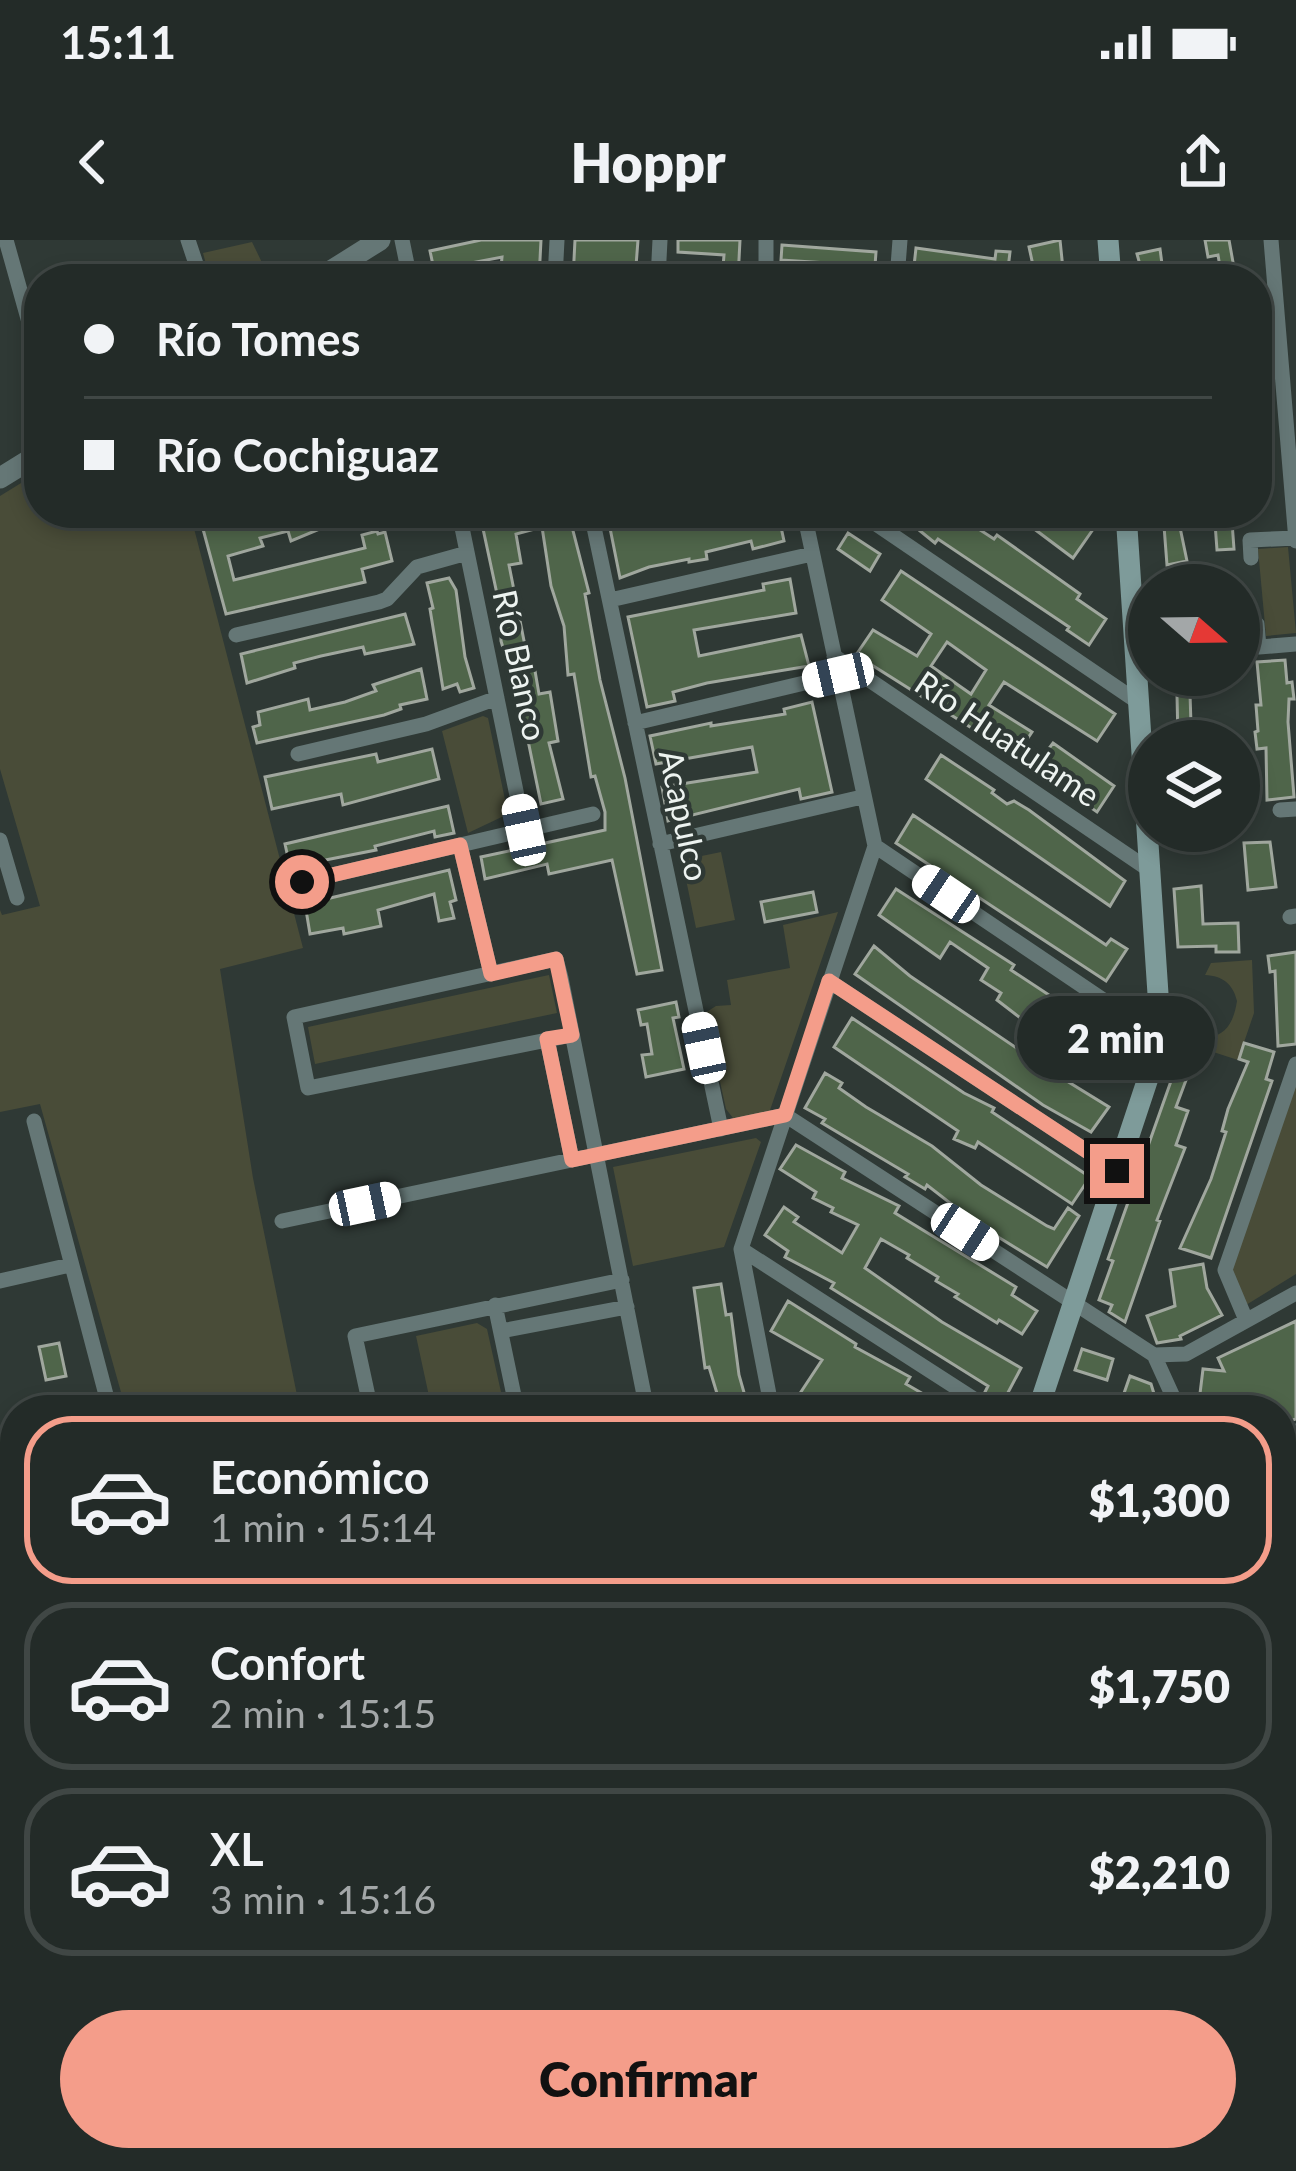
<!DOCTYPE html>
<html lang="es">
<head>
<meta charset="utf-8">
<style>
  body { margin:0; font-family:Lato,sans-serif; background:#2b3330; color:#f1f3f6; height:100vh; display:flex; flex-direction:column; font-size:45px; white-space:nowrap }
  * { box-sizing:border-box; margin:0 }
  p { font-size:39px; color:#a3a7a8 }
  .icon { flex:none; width:66px; height:66px; fill:none; stroke:currentColor; stroke-width:2; stroke-linecap:round; stroke-linejoin:round }
  .map { position:relative; flex:1; overflow:hidden }
  .panel { position:absolute; left:0px; top:1155px; width:1296px; height:777px; display:flex; flex-direction:column; background:#232b28; border-radius:48px 48px 0 0; box-shadow:0 6px 18px #0003,0 0 0 3px #404745 }
  .panel>* { flex:none }
  .hud { position:absolute; left:24px; top:24px; width:1248px; height:264px; border-radius:48px; box-shadow:0 6px 18px #0003,0 0 0 3px #404745; display:grid; align-content:center; height:264px; padding:0 60px; background:#232b28 }
  .needle { width:78px; rotate:110deg }
  .fabs { position:absolute; left:1128px; top:324px; display:grid; gap:24px }
  .fabs a { display:grid; place-items:center; width:132px; height:132px; border-radius:50%; background:#232b28; box-shadow:0 6px 18px #0003,0 0 0 3px #404745; font-size:60px }
  .end { position:absolute; width:54px; height:54px; margin:-27px; border:15px solid #f49d8a; background:#111; box-shadow:0 0 0 6px #111 }
  .from { border-radius:50% }
  .bubble { position:absolute; height:84px; border-radius:42px; background:#232b28; box-shadow:0 6px 18px #0003,0 0 0 3px #404745; font-size:39px; font-weight:800; line-height:84px; text-align:center }
  .car { position:absolute; width:36px; height:72px; margin:-36px -18px; border-radius:15px; box-shadow:0 0 9px 3px #0007; background:linear-gradient(#fff 24%,#345 0 40%,#fff 0 76%,#345 0 86%,#fff 0) }
  .hud b { display:flex; align-items:center; gap:42px; height:114px; font-size:45px }
  .hud b+b { border-top:3px solid #404745 }
  .hud i { width:30px; height:30px; background:#f1f3f6 }
  ul { padding:21px 0 0; list-style:none }
  li { display:flex; align-items:center; gap:36px; height:168px; margin:0 24px 18px; padding:0 36px; border:6px solid #404745; border-radius:48px }
  li div { flex:1 }
  li b { display:block; font-size:45px }
  li em { font-style:normal; font-weight:800 }
  li.on { border-color:#f49d8a }
  li>.icon { width:108px; height:108px; stroke-width:1.5 }
  .button { display:flex; gap:24px; margin-top:auto; padding:24px 60px }
  .button a { flex:1; height:138px; border-radius:72px; background:#f49d8a; color:#111; font-size:48px; font-weight:800; line-height:138px; text-align:center }
  .status { display:flex; justify-content:space-between; align-items:center; height:84px; padding:0 60px; background:#232b28; direction:ltr }
  .status svg { height:33px; fill:currentColor }
  header { display:flex; justify-content:space-between; align-items:center; height:156px; padding:0 60px; background:#232b28; font-size:54px; font-weight:800 }
  .map>svg:first-child { display:block }
  .green { fill:#494c38 }
  .building { fill:#4f654a; stroke:#a0a79e; stroke-width:3; fill-rule:evenodd }
  .lines { fill:none; stroke-linecap:round; stroke-linejoin:round }
  .minor { stroke:#657776; stroke-width:15 }
  .tertiary { stroke:#657776; stroke-width:21 }
  .secondary { stroke:#7e9b9a; stroke-width:21 }
  .route { stroke:#f49d8a; stroke-width:15 }
  .labels { text-anchor:middle; dominant-baseline:central; stroke-width:9; stroke-linejoin:round; paint-order:stroke }
  .street-label { font-size:33px; fill:#edf3f0; stroke:#2f3935 }
</style>
</head>
<body>
<div class="status"><b>15:11</b><svg viewBox="0 0 49 12"><path d="M0 12V9h3v3zM5 12V6h3v6zM10 12V3h3v9zM15 12V0h3v12zM26 1h20v11H26zM47 4h2v5h-2z"/></svg></div>
<header><svg class="icon" aria-label="back" viewBox="0 0 24 24"><path d="M15 5l-7 7 7 7"/></svg>Hoppr<svg class="icon" aria-label="share" viewBox="0 0 24 24"><path d="M12 15V3M7 8l5-5 5 5M5 13v7h14v-7"/></svg></header>
<div class="map">
<svg width="1296" height="1931" viewBox="0 0 1296 1931">
  <rect width="100%" height="100%" fill="#2f3935"/>
  <path class="green" d="M 252,2 L 270,39 L 210,39 L 203,13 Z
    M 39,232 L 39,273 L 190,273 L 303,708 L 220,729 L 253,938 L 300,1170 L 126,1170 L 40,864 L 0,872 L 0,670 L 2,675 L 40,666 L 0,529 L 0,256 Z
    M 1288,307 L 1296,393 L 1266,396 L 1258,309 Z
    M 483,476 L 488,478 L 508,574 L 468,593 L 442,491 Z
    M 721,612 L 735,680 L 696,688 L 682,620 Z
    M 838,672 L 769,873 L 733,878 L 726,869 L 705,773 L 716,766 L 731,765 L 727,740 L 790,728 L 783,685 Z
    M 1252,720 L 1254,773 L 1238,820 L 1207,810 L 1208,798 C 1228,794 1234,780 1237,761 C 1233,744 1223,736 1205,735 L 1211,723 Z
    M 549,735 L 557,773 L 315,824 L 308,787 Z
    M 1296,836 L 1296,1034 L 1246,1065 L 1229,1029 Z
    M 756,898 L 761,902 L 724,1007 L 633,1026 L 613,927 Z
    M 477,1083 L 487,1089 L 505,1170 L 432,1170 L 416,1096 Z
    M 15,1889 L 15,1917 L 73,1917 L 76,1931 L 0,1931 L 0,1894 Z"/>
  <path class="building" d="M 481,0 L 541,0 L 539,39 L 500,39 L 502,17 L 466,24 L 468,39 L 436,39 L 430,11 Z
    M 575,0 L 638,0 L 635,39 L 573,39 Z
    M 678,0 L 740,0 L 738,39 L 722,39 L 724,15 L 678,12 Z
    M 1060,0 L 1064,39 L 1036,39 L 1029,7 Z
    M 1205,0 L 1229,0 L 1236,39 L 1222,39 L 1218,15 L 1208,17 Z
    M 782,5 L 876,12 L 875,26 L 781,20 Z
    M 916,8 L 995,19 L 996,11 L 1010,12 L 1007,37 L 914,26 Z
    M 1160,9 L 1164,39 L 1144,39 L 1137,14 Z
    M 262,273 L 373,273 L 373,278 L 330,289 L 329,285 L 291,301 L 288,291 L 260,298 L 263,306 L 228,316 L 234,340 L 365,308 L 362,295 L 377,291 L 378,294 L 385,292 L 392,321 L 362,329 L 365,342 L 226,374 L 203,289 Z
    M 522,273 L 577,273 L 577,277 L 570,279 L 589,353 L 585,354 L 600,440 L 625,538 L 662,730 L 637,734 L 612,620 L 549,634 L 547,624 L 485,639 L 481,617 L 605,590 L 605,572 L 595,536 L 591,537 L 574,434 L 568,435 L 564,386 L 551,346 L 542,287 L 516,294 L 521,323 L 509,325 L 529,426 L 534,425 L 539,454 L 550,452 L 558,501 L 549,503 L 563,559 L 541,564 L 511,417 L 506,418 L 501,401 L 500,368 L 482,284 Z
    M 607,273 L 710,273 L 711,286 L 748,277 L 747,273 L 778,273 L 784,301 L 753,309 L 751,301 L 706,312 L 707,319 L 689,322 L 689,319 L 649,327 L 620,338 Z
    M 898,273 L 954,273 L 994,299 L 997,295 L 1080,354 L 1077,359 L 1106,379 L 1089,405 L 1067,390 L 1069,387 L 938,299 L 935,303 Z
    M 1013,273 L 1072,273 L 1094,288 L 1073,318 Z
    M 1163,273 L 1177,273 L 1187,321 L 1167,325 Z
    M 1232,282 L 1234,309 L 1217,310 L 1215,283 Z
    M 848,293 L 880,314 L 870,331 L 838,309 Z
    M 901,331 L 1115,474 L 1097,501 L 1004,442 L 989,465 L 1032,492 L 1016,516 L 856,415 L 873,390 L 917,416 L 931,394 L 882,360 ZM 947,402 L 986,430 L 971,454 L 931,426 Z
    M 449,338 L 456,350 L 465,417 L 474,448 L 460,452 L 457,444 L 443,449 L 430,369 L 433,368 L 427,343 Z
    M 790,339 L 796,373 L 694,390 L 699,416 L 801,395 L 809,426 L 707,443 L 673,452 L 675,461 L 647,467 L 628,377 L 764,350 L 763,344 Z
    M 405,374 L 414,404 L 365,414 L 363,407 L 321,416 L 294,423 L 295,428 L 247,443 L 241,414 Z
    M 1285,420 L 1287,443 L 1292,442 L 1294,459 L 1289,459 L 1288,482 L 1294,557 L 1267,560 L 1266,508 L 1257,509 L 1255,492 L 1258,491 L 1256,465 L 1261,465 L 1257,422 Z
    M 421,429 L 427,459 L 400,465 L 401,469 L 384,475 L 257,503 L 253,487 L 260,485 L 258,472 L 308,459 L 310,470 L 345,462 L 376,451 L 373,445 Z
    M 1190,454 L 1191,484 L 1197,484 L 1197,501 L 1178,501 L 1177,455 Z
    M 812,462 L 832,552 L 801,559 L 799,549 L 668,581 L 662,547 L 757,532 L 752,507 L 656,524 L 650,496 L 711,483 L 711,486 L 785,474 L 784,469 Z
    M 1053,503 L 1114,546 L 1097,572 L 1034,528 Z
    M 432,509 L 439,539 L 343,565 L 341,554 L 272,569 L 265,537 L 376,514 L 378,522 Z
    M 941,515 L 994,550 L 992,553 L 1007,564 L 1014,561 L 1029,570 L 1125,641 L 1110,666 L 926,539 Z
    M 448,566 L 454,593 L 435,597 L 434,591 L 375,606 L 376,610 L 290,627 L 285,604 Z
    M 913,575 L 1106,705 L 1111,699 L 1127,709 L 1106,741 L 896,603 Z
    M 1270,602 L 1276,647 L 1248,650 L 1244,603 Z
    M 449,630 L 456,660 L 450,662 L 454,678 L 439,681 L 434,654 L 378,670 L 381,686 L 344,694 L 343,688 L 310,694 L 305,664 Z
    M 1201,646 L 1203,684 L 1238,683 L 1239,712 L 1216,712 L 1216,706 L 1178,707 L 1174,649 Z
    M 896,649 L 1014,725 L 1011,730 L 1131,809 L 1111,838 L 1078,815 L 1062,838 L 1109,867 L 1091,892 L 1043,865 L 855,734 L 874,706 L 910,736 L 1018,809 L 1032,787 L 997,760 L 1001,753 L 981,740 L 988,728 L 950,702 L 940,718 L 879,675 Z
    M 813,652 L 817,672 L 765,682 L 761,662 Z
    M 1296,712 L 1296,804 L 1278,806 L 1275,731 L 1270,732 L 1268,716 Z
    M 676,762 L 679,777 L 673,778 L 684,829 L 646,837 L 642,815 L 652,814 L 647,784 L 641,785 L 638,770 Z
    M 852,778 L 964,853 L 994,868 L 992,872 L 1090,937 L 1072,964 L 978,902 L 975,908 L 954,899 L 958,891 L 834,807 Z
    M 1244,803 L 1274,812 L 1266,839 L 1272,841 L 1211,1018 L 1180,1008 L 1211,939 L 1226,892 L 1222,891 L 1228,869 L 1248,822 L 1239,819 Z
    M 1176,827 L 1189,832 L 1176,867 L 1188,871 L 1176,905 L 1185,908 L 1157,980 L 1160,981 L 1125,1082 L 1109,1072 L 1112,1065 L 1099,1060 L 1113,1021 L 1108,1019 Z
    M 825,833 L 842,843 L 839,848 L 866,867 L 932,906 L 981,945 L 1047,986 L 1054,989 L 1068,968 L 1079,976 L 1047,1027 L 977,984 L 927,945 L 925,949 L 905,937 L 908,934 L 822,883 L 825,879 L 805,868 Z
    M 796,905 L 845,932 L 842,938 L 899,966 L 895,973 L 1016,1047 L 1012,1055 L 1037,1071 L 1022,1094 L 999,1080 L 997,1083 L 955,1057 L 958,1054 L 936,1041 L 938,1037 L 907,1018 L 909,1015 L 881,999 L 865,1028 L 942,1082 L 1021,1128 L 1003,1162 L 985,1152 L 988,1146 L 831,1048 L 834,1043 L 785,1017 L 788,1011 L 765,995 L 784,967 L 798,977 L 794,982 L 842,1013 L 858,985 L 831,972 L 833,968 L 813,958 L 816,952 L 780,929 Z
    M 1203,1024 L 1207,1048 L 1222,1075 L 1180,1096 L 1181,1099 L 1157,1103 L 1147,1076 L 1175,1066 L 1170,1030 Z
    M 721,1044 L 726,1075 L 731,1074 L 739,1135 L 749,1170 L 722,1170 L 709,1127 L 705,1128 L 694,1048 Z
    M 788,1061 L 856,1104 L 855,1107 L 910,1137 L 906,1144 L 951,1170 L 789,1170 L 822,1120 L 771,1091 Z
    M 1296,1081 L 1296,1179 L 1284,1183 L 1281,1170 L 1198,1170 L 1203,1129 L 1224,1131 L 1218,1118 Z
    M 59,1103 L 66,1136 L 46,1140 L 39,1107 Z
    M 1082,1109 L 1113,1119 L 1107,1140 L 1075,1130 Z
    M 1130,1136 L 1151,1144 L 1159,1170 L 1122,1159 Z
    M 1291,1208 L 1296,1216 L 1296,1311 L 1281,1317 L 1281,1214 Z
    M 1296,1336 L 1296,1372 L 1281,1380 L 1281,1342 Z
    M 1296,1441 L 1296,1460 L 1285,1463 L 1296,1491 L 1296,1526 L 1281,1531 L 1281,1445 Z
    M 1296,1581 L 1296,1696 L 1291,1697 L 1281,1655 L 1281,1589 Z
    M 1294,1842 L 1296,1925 L 1286,1925 L 1281,1844 Z
    M 81,1917 L 196,1917 L 199,1931 L 84,1931 Z
    M 656,1917 L 691,1917 L 694,1931 L 658,1931 Z
    M 1212,1917 L 1214,1931 L 1160,1931 L 1160,1923 Z"/>
  <g class="lines">
    <path class="minor" d="M 6,0 L 39,118
      M 188,0 L 201,39
      M 402,0 L 410,39
      M 766,0 L 766,39
      M 1271,0 L 1296,301
      M 555,39 L 557,0
      M 658,39 L 660,0
      M 897,39 L 900,0
      M 459,273 L 524,590
      M 591,273 L 721,889
      M 860,273 L 1138,462
      M 1251,318 L 1250,300 L 1296,298
      M 610,360 L 812,314
      M 1257,384 L 1259,407 L 1296,404
      M 236,395 L 379,362 L 387,359 L 417,327 L 467,313
      M 834,416 L 1148,629
      M 635,483 L 838,435
      M 298,514 L 426,484 L 497,458
      M 1280,570 L 1296,569
      M 0,600 L 17,658
      M 660,604 L 862,557
      M 460,605 L 491,734
      M 875,606 L 1161,799
      M 302,642 L 593,574
      M 1290,677 L 1296,676
      M 829,741 L 1117,931
      M 572,795 L 308,848 L 294,777 L 556,719 L 561,738 L 647,1170
      M 547,799 L 572,920
      M 34,881 L 110,1170
      M 282,981 L 785,875 L 1154,1115 L 1186,1114 L 1296,1053
      M 741,1009 L 991,1170
      M 0,1041 L 70,1025
      M 495,1065 L 517,1170
      M 1246,1080 L 1225,1030 L 1296,824
      M 501,1091 L 627,1067
      M 1154,1115 L 1179,1170
      M 371,1170 L 355,1096 L 622,1040
      M 772,1170 L 741,1009 L 875,606 L 804,273
      M 1281,1198 L 1296,1191
      M 1281,1330 L 1296,1323
      M 0,1365 L 15,1423
      M 1281,1554 L 1296,1549
      M 1283,1734 L 1296,1812
      M 1281,1824 L 1296,1822
      M 0,1829 L 15,1824
      M 266,1917 L 270,1931
      M 629,1917 L 632,1931
      M 755,1917 L 758,1931
      M 834,1917 L 837,1931
      M 951,1917 L 954,1931
      M 448,1931 L 456,1917"/>
    <path class="tertiary" d="M 318,39 L 380,0
      M 0,238 L 39,214"/>
    <path class="secondary" d="M 1108,0 L 1111,39
      M 1038,1170 L 1161,799 L 1126,273
      M 1257,1917 L 1259,1931"/>
  </g>
  <g class="lines">
    <path class="route" d="M 302,642 L 460,605 L 491,734 L 556,719 L 572,795 L 547,799 L 572,920 L 785,875 L 829,741 L 1117,931"/>
  </g>
  <g class="labels">
    <g class="street-label">
      <text transform="translate(521 425) rotate(78)">Río Blanco</text>
      <text transform="translate(1008 498) rotate(34)">Río Huatulame</text>
      <text transform="translate(685 575) rotate(78)">Acapulco</text>
    </g>
  </g>
</svg>
<div class="fabs">
<a><svg class="needle" viewBox="-14 -14 28 28"><path d="M0-13l5 13h-10z" fill="#e53935"/><path d="M0 13l5-13h-10z" fill="#a3a7a8"/></svg></a>
<a><svg class="icon" aria-label="layers" viewBox="0 0 24 24"><path d="M12 4l9 5-9 5-9-5zM3 14l9 5 9-5"/></svg></a>
</div>
<i class="end from" style="left:302px;top:642px"></i>
<i class="end" style="left:1117px;top:931px"></i>
<div class="bubble" style="left:1017px;top:756px;width:198px">2 min</div>
<i class="car" style="left:838px;top:435px;rotate:257deg"></i>
<i class="car" style="left:524px;top:590px;rotate:348deg"></i>
<i class="car" style="left:946px;top:654px;rotate:304deg"></i>
<i class="car" style="left:704px;top:808px;rotate:348deg"></i>
<i class="car" style="left:365px;top:964px;rotate:78deg"></i>
<i class="car" style="left:965px;top:992px;rotate:123deg"></i>
<div class="hud">
<b><i class="from"></i>Río Tomes</b>
<b><i></i>Río Cochiguaz</b>
</div>
<section class="panel">
<ul>
<li class="on"><svg class="icon" aria-label="car" viewBox="0 0 24 24"><path d="M5 17H2v-5l4-1 3-4h7l3 4 3 1v5h-3M9 17h6M6 11h13"/><circle cx="7" cy="17" r="2"/><circle cx="17" cy="17" r="2"/></svg><div><b>Económico</b><p>1 min · 15:14</p></div><em>$1,300</em></li>
<li><svg class="icon" aria-label="car" viewBox="0 0 24 24"><path d="M5 17H2v-5l4-1 3-4h7l3 4 3 1v5h-3M9 17h6M6 11h13"/><circle cx="7" cy="17" r="2"/><circle cx="17" cy="17" r="2"/></svg><div><b>Confort</b><p>2 min · 15:15</p></div><em>$1,750</em></li>
<li><svg class="icon" aria-label="car" viewBox="0 0 24 24"><path d="M5 17H2v-5l4-1 3-4h7l3 4 3 1v5h-3M9 17h6M6 11h13"/><circle cx="7" cy="17" r="2"/><circle cx="17" cy="17" r="2"/></svg><div><b>XL</b><p>3 min · 15:16</p></div><em>$2,210</em></li>
</ul>
<div class="button"><a>Confirmar</a></div>
</section>
</div>
</body>
</html>
